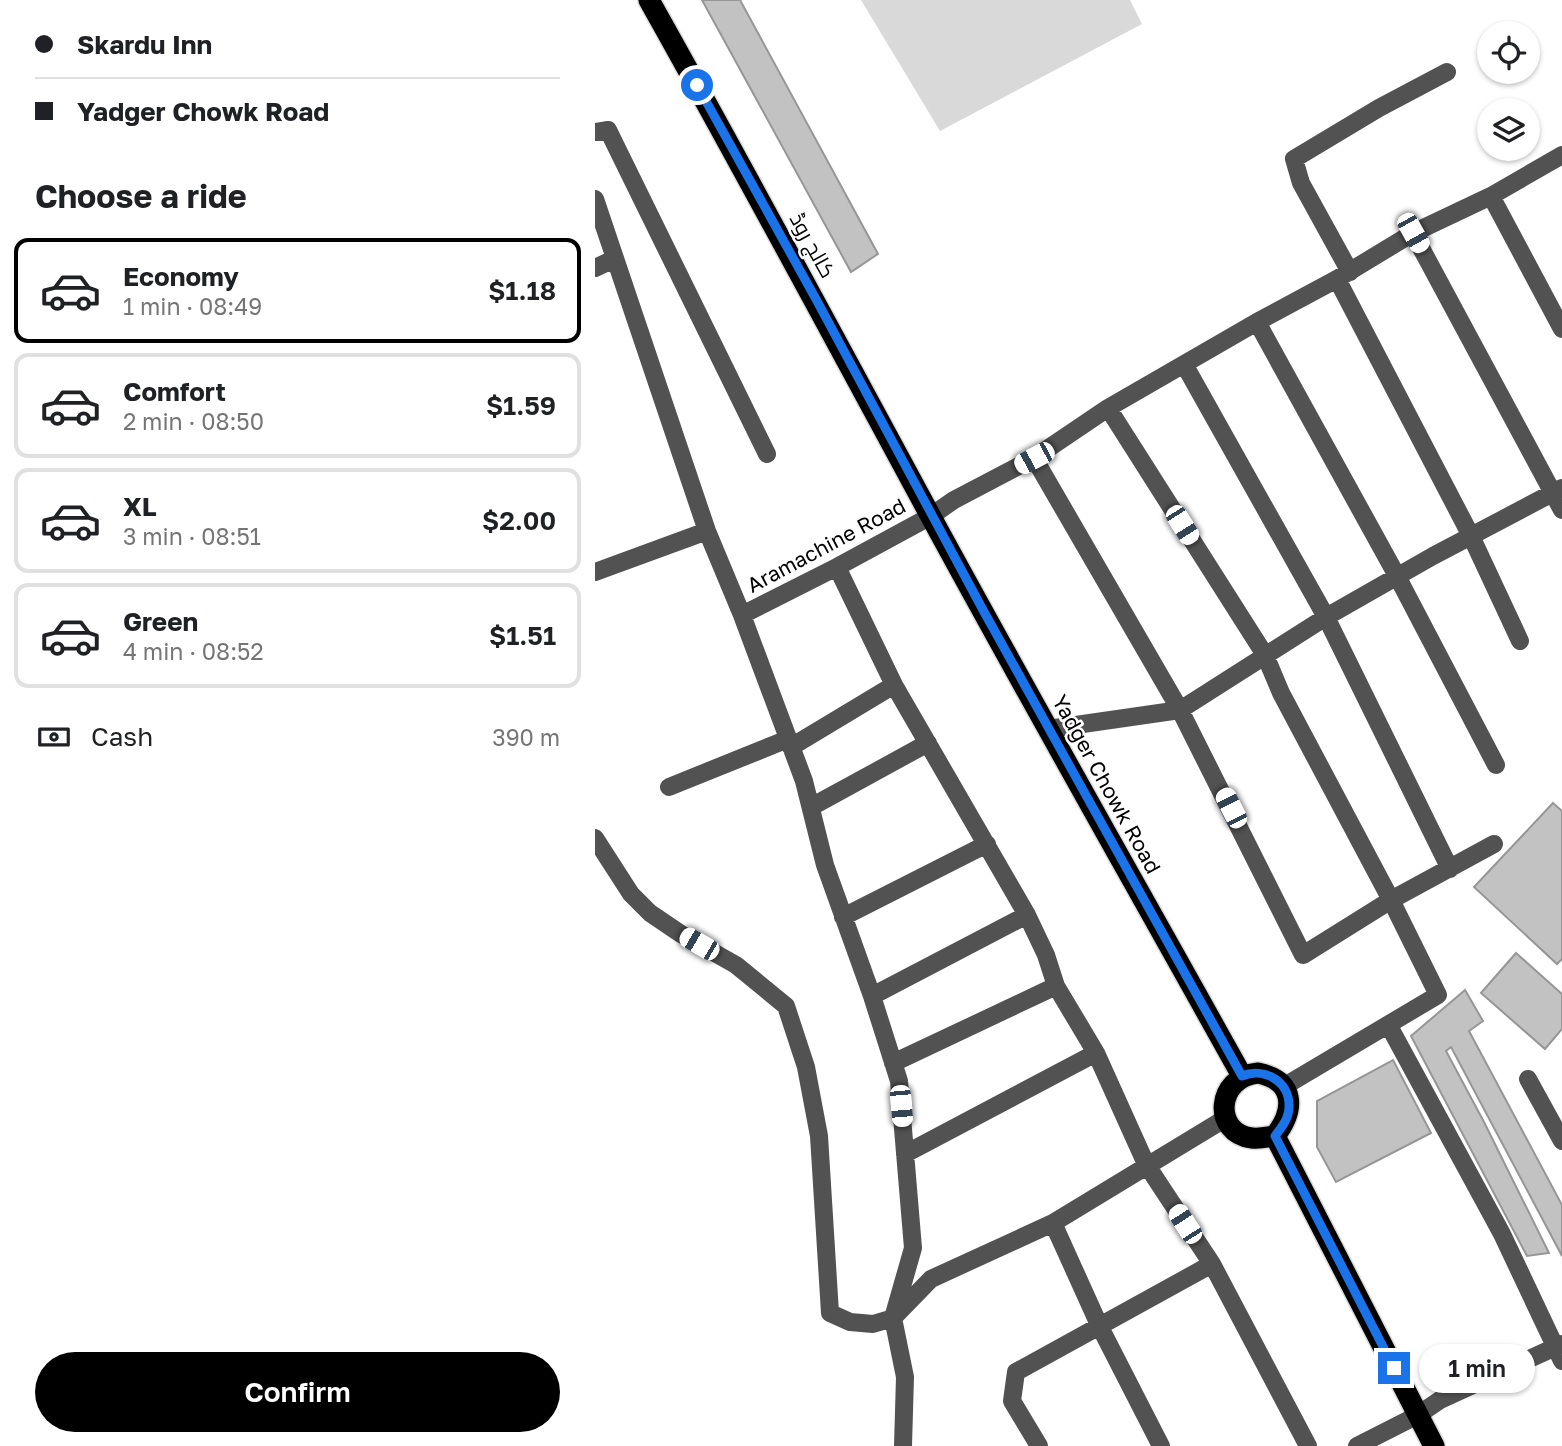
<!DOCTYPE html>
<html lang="en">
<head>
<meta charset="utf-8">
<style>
  body { margin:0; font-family:"Golos Text",Cairo,sans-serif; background:#f2f2f2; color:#202124; height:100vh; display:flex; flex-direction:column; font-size:26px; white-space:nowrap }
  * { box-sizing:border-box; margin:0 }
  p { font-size:23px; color:#757577 }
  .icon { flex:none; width:38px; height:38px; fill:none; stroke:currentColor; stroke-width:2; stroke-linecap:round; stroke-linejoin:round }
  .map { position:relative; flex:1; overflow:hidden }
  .drawer { display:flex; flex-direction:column; background:#fff; width:595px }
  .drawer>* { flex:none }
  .guide { display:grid; align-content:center; height:154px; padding:0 35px; background:#fff }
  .fabs { position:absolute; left:882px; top:21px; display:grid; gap:14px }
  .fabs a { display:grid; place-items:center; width:63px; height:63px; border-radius:50%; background:#fff; box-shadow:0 2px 5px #0004; font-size:35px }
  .end { position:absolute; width:32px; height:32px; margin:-16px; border:9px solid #1a73e8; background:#fff; box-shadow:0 0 0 4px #fff }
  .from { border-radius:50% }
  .bubble { position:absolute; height:49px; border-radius:24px; background:#fff; box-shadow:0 2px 5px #0004; font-size:23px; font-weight:600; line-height:49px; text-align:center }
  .car { position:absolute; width:21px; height:42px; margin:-21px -10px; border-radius:9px; box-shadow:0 0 5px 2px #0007; background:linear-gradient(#fff 24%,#345 0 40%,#fff 0 76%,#345 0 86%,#fff 0) }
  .guide b { display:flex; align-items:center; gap:24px; height:66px; font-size:26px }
  .guide b+b { border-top:2px solid #e0e0e0 }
  .guide i { width:18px; height:18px; background:#202124 }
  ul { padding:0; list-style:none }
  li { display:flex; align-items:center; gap:21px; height:105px; margin:0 14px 10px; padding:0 21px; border:4px solid #e0e0e0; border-radius:14px }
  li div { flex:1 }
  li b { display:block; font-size:26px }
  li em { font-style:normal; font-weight:600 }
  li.on { border-color:#000 }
  li>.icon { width:63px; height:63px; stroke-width:1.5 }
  h2 { padding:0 35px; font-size:32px; line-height:84px }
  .pay { display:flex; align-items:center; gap:18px; height:77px; padding:0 35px; font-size:26px }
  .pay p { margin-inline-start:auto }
  .button { display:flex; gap:14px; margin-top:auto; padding:14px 35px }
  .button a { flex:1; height:80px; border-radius:42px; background:#000; color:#fff; font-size:28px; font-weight:600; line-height:80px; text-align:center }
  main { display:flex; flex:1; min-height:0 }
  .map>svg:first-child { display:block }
  .green { fill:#d9d9d9 }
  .building { fill:#c2c2c2; stroke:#969696; stroke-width:2 }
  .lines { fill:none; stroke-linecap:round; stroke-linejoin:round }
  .highway-casing { stroke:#dbdbdb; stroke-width:24 }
  .minor { stroke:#525252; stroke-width:18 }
  .highway { stroke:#000; stroke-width:21 }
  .route { stroke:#1a73e8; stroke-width:9 }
  .labels { text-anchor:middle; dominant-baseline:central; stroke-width:5; stroke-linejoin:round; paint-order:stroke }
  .street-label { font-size:21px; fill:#000; stroke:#fff }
</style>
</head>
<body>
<main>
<section class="drawer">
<div class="guide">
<b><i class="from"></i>Skardu Inn</b>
<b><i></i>Yadger Chowk Road</b>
</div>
<h2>Choose a ride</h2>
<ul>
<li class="on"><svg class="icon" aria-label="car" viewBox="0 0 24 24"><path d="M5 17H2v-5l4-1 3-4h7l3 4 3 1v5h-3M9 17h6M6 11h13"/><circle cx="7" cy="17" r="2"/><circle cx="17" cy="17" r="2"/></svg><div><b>Economy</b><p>1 min · 08:49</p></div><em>$1.18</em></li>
<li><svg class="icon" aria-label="car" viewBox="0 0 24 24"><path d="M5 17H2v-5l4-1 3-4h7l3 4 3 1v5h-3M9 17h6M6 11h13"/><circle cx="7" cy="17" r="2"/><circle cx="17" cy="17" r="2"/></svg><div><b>Comfort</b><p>2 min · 08:50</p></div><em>$1.59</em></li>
<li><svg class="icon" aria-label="car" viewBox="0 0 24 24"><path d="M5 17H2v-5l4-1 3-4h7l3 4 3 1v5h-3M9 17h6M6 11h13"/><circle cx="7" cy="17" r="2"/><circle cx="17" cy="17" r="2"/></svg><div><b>XL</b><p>3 min · 08:51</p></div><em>$2.00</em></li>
<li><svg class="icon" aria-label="car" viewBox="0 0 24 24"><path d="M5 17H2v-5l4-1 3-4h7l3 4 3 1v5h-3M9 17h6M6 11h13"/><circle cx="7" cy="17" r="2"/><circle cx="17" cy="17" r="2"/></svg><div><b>Green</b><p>4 min · 08:52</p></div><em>$1.51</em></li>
</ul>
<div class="pay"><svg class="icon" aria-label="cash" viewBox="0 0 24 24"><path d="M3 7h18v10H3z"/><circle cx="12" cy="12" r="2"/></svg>Cash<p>390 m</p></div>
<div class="button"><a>Confirm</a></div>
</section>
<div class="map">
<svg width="967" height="1446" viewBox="0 0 967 1446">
  <rect width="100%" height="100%" fill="#fff"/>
  <path class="green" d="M 266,0 L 535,0 L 547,24 L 345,131 Z"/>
  <path class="building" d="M 107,0 L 145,0 L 283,254 L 256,272 Z
    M 958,803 L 967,811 L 967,959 L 962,964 L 879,887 Z
    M 921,953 L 967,994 L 967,1029 L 950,1049 L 886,993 Z
    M 870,990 L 888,1021 L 874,1031 L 967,1205 L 967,1256 L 856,1047 L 851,1051 L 889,1122 L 954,1253 L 932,1256 L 816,1036 Z
    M 798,1060 L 836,1133 L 741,1182 L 722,1147 L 722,1101 Z"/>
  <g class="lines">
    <defs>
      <path id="highway" d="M 54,0 C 150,171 242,343 335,515 C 437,703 543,889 647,1076
        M 663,1073 C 701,1081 700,1110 680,1136 C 672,1137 665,1139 657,1138 C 617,1133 621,1077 663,1073 Z
        M 680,1136 L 839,1446"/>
    </defs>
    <use href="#highway" class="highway-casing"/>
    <path class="minor" d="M 0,132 L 13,130 L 172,454
      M 896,196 L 967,329
      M 0,199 L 112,531 L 147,615 L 209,781 L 230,865 L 277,996 L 304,1081 L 318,1248 L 298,1318 L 310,1377 L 308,1446
      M 818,233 L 967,510
      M 0,268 L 19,259
      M 755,272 L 706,183 L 699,159 L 784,108 L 852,72
      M 742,279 L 876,536 L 925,641
      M 662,322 L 802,576 L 901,765
      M 589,364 L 731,617 L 855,869
      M 513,408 L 670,655 L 686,693 L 796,900 L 843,995 L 688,1087
      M 439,458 L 585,710 L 708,955 L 796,900 L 899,844
      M 242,567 L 299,685 L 432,915 L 451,955 L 461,986 L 501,1053 L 551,1164 L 617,1264 L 713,1446
      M 0,572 L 112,531
      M 147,615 L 242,567 L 336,516 L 359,500 L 439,458 L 513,408 L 662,322 L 742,279 L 818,233 L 896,196 L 967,155
      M 453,729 L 585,710 L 731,617 L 838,556 L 967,488
      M 196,747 L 299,685
      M 74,787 L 193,739
      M 216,807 L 333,743
      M 0,838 L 36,894 L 55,913 L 86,934 L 141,965 L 191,1006 L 211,1067 L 224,1136 L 235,1313 L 255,1322 L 278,1324 L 298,1318 L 336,1279 L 458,1223 L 631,1118
      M 248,917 L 392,844
      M 277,996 L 432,915
      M 794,1026 L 907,1234 L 967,1361
      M 298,1063 L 461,986
      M 933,1079 L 967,1141
      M 310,1154 L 501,1053
      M 458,1223 L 505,1327 L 566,1446
      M 444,1446 L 417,1401 L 421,1372 L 617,1264
      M 762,1446 L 823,1415 L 845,1400 L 967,1344"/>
    <use href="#highway" class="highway"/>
  </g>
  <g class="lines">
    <path class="route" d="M 102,85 L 222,301 L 388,610 L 647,1076 C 669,1067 695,1081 694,1107 C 694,1118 687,1127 680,1136 L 799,1368"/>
  </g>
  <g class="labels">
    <g class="street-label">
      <text transform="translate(218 245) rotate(61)">کالج روڈ</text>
      <text transform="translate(231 545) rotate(-28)">Aramachine Road</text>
      <text transform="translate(512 784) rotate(61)">Yadger Chowk Road</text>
    </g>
  </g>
</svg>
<div class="fabs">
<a><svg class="icon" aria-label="locate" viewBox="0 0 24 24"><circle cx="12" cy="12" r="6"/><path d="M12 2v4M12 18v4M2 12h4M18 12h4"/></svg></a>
<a><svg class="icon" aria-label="layers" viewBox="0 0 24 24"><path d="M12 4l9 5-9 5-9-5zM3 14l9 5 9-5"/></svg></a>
</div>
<i class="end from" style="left:102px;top:85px"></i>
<i class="end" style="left:799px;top:1368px"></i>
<div class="bubble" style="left:824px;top:1344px;width:116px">1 min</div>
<i class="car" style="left:818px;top:233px;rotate:151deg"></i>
<i class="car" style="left:439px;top:458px;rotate:242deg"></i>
<i class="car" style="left:587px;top:525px;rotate:148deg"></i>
<i class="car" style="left:636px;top:808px;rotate:333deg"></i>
<i class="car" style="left:104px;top:944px;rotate:300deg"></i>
<i class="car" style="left:306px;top:1106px;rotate:175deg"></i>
<i class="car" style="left:590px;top:1224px;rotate:327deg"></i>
</div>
</main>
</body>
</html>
